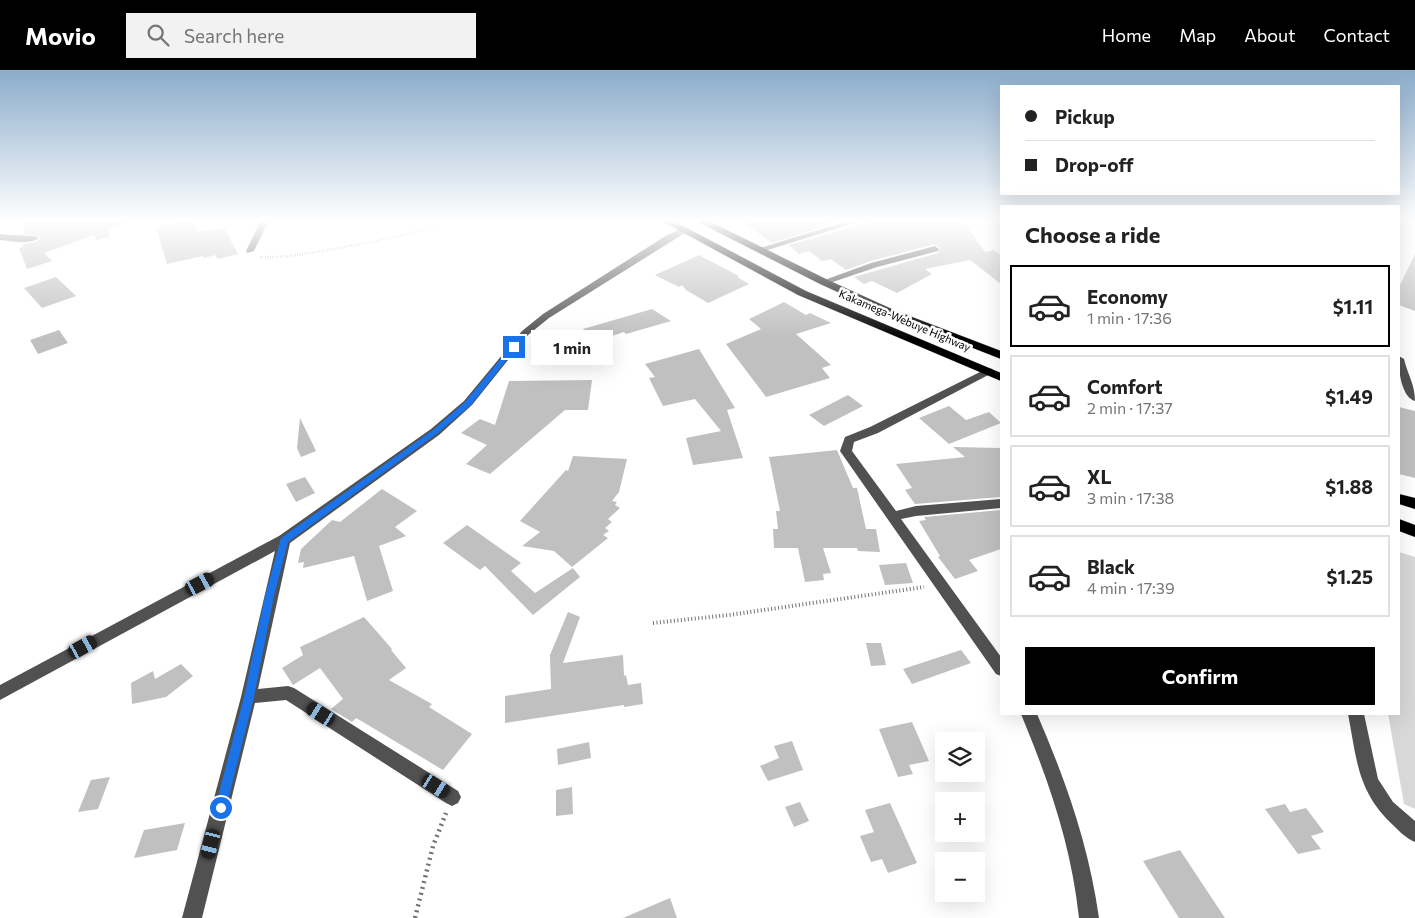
<!DOCTYPE html>
<html lang="en">
<head>
<meta charset="utf-8">
<style>
  body { margin:0; font-family:Commissioner,sans-serif; background:#f2f2f2; color:#222; height:100vh; display:flex; flex-direction:column; font-size:19px; white-space:nowrap }
  * { box-sizing:border-box; margin:0 }
  p { font-size:16px; color:#767676 }
  .icon { flex:none; width:28px; height:28px; fill:none; stroke:currentColor; stroke-width:2; stroke-linecap:round; stroke-linejoin:round }
  .map { position:relative; flex:1; overflow:hidden }
  .drawer { position:absolute; left:1000px; top:135px; width:400px; height:510px; display:flex; flex-direction:column; background:#fff; border-radius:0px; box-shadow:0 5px 20px #0002 }
  .drawer>* { flex:none }
  .guide { position:absolute; left:1000px; top:15px; width:400px; height:110px; border-radius:0px; box-shadow:0 5px 20px #0002; display:grid; align-content:center; height:110px; padding:0 25px; background:#fff }
  .controls { position:absolute; left:935px; top:662px; display:grid; gap:10px }
  .controls a { display:grid; place-items:center; width:50px; height:50px; border-radius:0px; background:#fff; box-shadow:0 5px 20px #0002; font-size:25px }
  .end { position:absolute; width:22px; height:22px; margin:-11px; border:6px solid #1a73e8; background:#fff; box-shadow:0 0 0 2px #fff }
  .from { border-radius:50% }
  .bubble { position:absolute; height:35px; border-radius:0px; background:#fff; box-shadow:0 5px 20px #0002; font-size:16px; font-weight:700; line-height:35px; text-align:center }
  .car { position:absolute; width:15px; height:30px; margin:-15px -8px; border-radius:6px; box-shadow:0 0 4px 1px #0007; background:linear-gradient(#222 24%,#8ab4d8 0 40%,#222 0 76%,#8ab4d8 0 86%,#222 0) }
  .guide b { display:flex; align-items:center; gap:18px; height:48px; font-size:19px }
  .guide b+b { border-top:1px solid #e0e0e0 }
  .guide i { width:12px; height:12px; background:#222 }
  ul { padding:0; list-style:none }
  li { display:flex; align-items:center; gap:15px; height:82px; margin:0 10px 8px; padding:0 15px; border:2px solid #e0e0e0; border-radius:0px }
  li div { flex:1 }
  li b { display:block; font-size:19px }
  li em { font-style:normal; font-weight:700 }
  li.on { border-color:#000 }
  li>.icon { width:45px; height:45px; stroke-width:1.5 }
  h2 { padding:0 25px; font-size:22px; line-height:60px }
  .button { display:flex; gap:10px; margin-top:auto; padding:10px 25px }
  .button a { flex:1; height:58px; border-radius:0px; background:#000; color:#fff; font-size:20px; font-weight:700; line-height:58px; text-align:center }
  header { display:flex; align-items:center; gap:30px; box-sizing:border-box; height:70px; padding:0 25px; background:#000; color:#fff }
  header strong { font-size:24px }
  nav { display:flex; gap:28px; margin-inline-start:auto; font-size:18px }
  .search { width:350px; height:45px; background:#f2f2f2; display:flex; align-items:center; gap:12px; box-sizing:border-box; padding:0 18px; border-radius:0px; color:#767676; font-size:19px }
  .map>svg:first-child { display:block }
  .green { fill:#d8d8d8 }
  .building { fill:#c0c0c0 }
  .lines { fill:none; stroke-linecap:round; stroke-linejoin:round }
  .highway-casing { stroke:#dbdbdb; stroke-width:1 }
  .path-far2 { stroke:#737373; stroke-width:2.5; stroke-dasharray:0.5 2; stroke-linecap:butt }
  .path-far1 { stroke:#737373; stroke-width:4; stroke-dasharray:1 2.5; stroke-linecap:butt }
  .path { stroke:#737373; stroke-width:4.5; stroke-dasharray:2 4; stroke-linecap:butt }
  .minor { fill:#515151; fill-rule:evenodd }
  .highway { fill:#000; fill-rule:evenodd }
  .route { fill:#1a73e8 }
  .labels { text-anchor:middle; dominant-baseline:central; stroke-width:5; stroke-linejoin:round; paint-order:stroke }
  .far-street-label { font-size:11px; fill:#000; stroke:#fff }
</style>
</head>
<body>
<header>
<strong>Movio</strong>
<div class="search"><svg class="icon" aria-label="search" viewBox="0 0 24 24"><circle cx="10" cy="10" r="6"/><path d="M15 15l6 6"/></svg>Search here</div>
<nav><a>Home</a><a>Map</a><a>About</a><a>Contact</a></nav>
</header>
<div class="map">
<svg width="1415" height="848" viewBox="0 0 1415 848">
  <rect width="100%" height="100%" fill="#fff"/>
  <path class="green" d="M 1399,482 L 1415,487 L 1415,739 L 1404,734 L 1388,644 L 1399,644 Z"/>
  <path class="building" d="M 24,150 L 128,150 L 129,152 L 109,159 L 109,167 L 96,170 L 94,165 L 44,183 L 52,191 L 27,199 L 19,178 L 23,177 L 23,174 L 36,172 L 41,167 L 24,164 Z
    M 184,150 L 192,150 L 197,162 L 224,158 L 238,184 L 218,189 L 215,185 L 204,188 L 203,186 L 167,194 L 156,157 Z
    M 740,150 L 824,150 L 832,154 L 772,173 Z
    M 878,150 L 962,150 L 985,182 L 994,180 L 1001,185 L 1001,214 L 970,190 L 925,199 L 932,204 L 897,223 L 872,211 L 864,214 L 854,207 L 938,183 L 940,178 L 935,174 L 871,191 L 846,200 L 831,189 L 822,191 L 809,181 L 799,184 L 789,175 Z
    M 1415,184 L 1415,241 L 1399,235 L 1399,217 Z
    M 699,185 L 739,206 L 737,207 L 749,214 L 708,233 L 686,220 L 682,215 L 679,217 L 655,205 Z
    M 56,207 L 76,226 L 42,238 L 24,218 Z
    M 784,232 L 806,245 L 810,243 L 831,253 L 796,264 L 831,295 L 822,298 L 830,308 L 766,327 L 726,274 L 761,259 L 749,249 Z
    M 652,239 L 671,251 L 626,264 L 624,262 L 594,272 L 583,259 Z
    M 59,260 L 68,273 L 38,284 L 30,270 Z
    M 699,279 L 735,338 L 727,340 L 743,388 L 693,395 L 686,368 L 721,361 L 695,329 L 663,336 L 649,308 L 655,307 L 645,294 Z
    M 592,310 L 588,340 L 565,340 L 490,404 L 466,394 L 487,375 L 461,363 L 480,349 L 495,355 L 509,311 Z
    M 848,325 L 863,336 L 824,356 L 809,345 Z
    M 949,336 L 966,350 L 989,342 L 1001,353 L 949,374 L 919,348 Z
    M 1399,337 L 1415,341 L 1415,408 L 1399,404 Z
    M 300,348 L 316,381 L 301,387 L 297,378 Z
    M 953,377 L 1001,378 L 1001,427 L 915,434 L 905,420 L 912,418 L 896,394 L 965,387 Z
    M 837,380 L 853,418 L 857,418 L 866,459 L 876,459 L 880,482 L 858,481 L 857,478 L 823,478 L 831,503 L 823,504 L 824,510 L 805,512 L 798,478 L 774,478 L 773,459 L 778,459 L 776,441 L 780,441 L 769,387 Z
    M 573,386 L 627,389 L 619,422 L 612,431 L 617,432 L 615,435 L 620,438 L 608,449 L 612,452 L 605,458 L 609,461 L 603,465 L 608,468 L 572,497 L 554,481 L 522,476 L 540,462 L 520,451 L 566,400 L 568,401 Z
    M 305,407 L 315,423 L 296,432 L 286,414 Z
    M 382,419 L 417,441 L 395,457 L 406,466 L 379,476 L 393,521 L 367,531 L 354,486 L 303,498 L 304,492 L 298,493 L 301,479 L 332,450 L 340,452 Z
    M 1001,440 L 1001,479 L 969,490 L 978,501 L 955,509 L 938,487 L 940,486 L 919,451 L 926,450 L 924,447 Z
    M 467,455 L 521,493 L 511,501 L 535,523 L 573,498 L 580,507 L 533,545 L 485,496 L 480,500 L 443,473 Z
    M 906,493 L 913,513 L 885,515 L 879,495 Z
    M 568,542 L 580,547 L 563,593 L 623,585 L 624,606 L 626,605 L 628,615 L 641,613 L 643,634 L 624,637 L 624,635 L 505,653 L 505,626 L 551,619 L 550,585 Z
    M 364,547 L 392,579 L 391,580 L 406,598 L 389,610 L 432,634 L 429,637 L 472,664 L 443,700 L 363,652 L 356,648 L 352,652 L 331,639 L 343,629 L 320,598 L 293,615 L 282,598 L 303,585 L 300,577 Z
    M 866,573 L 881,573 L 886,595 L 871,596 Z
    M 961,580 L 971,593 L 912,614 L 903,599 Z
    M 181,594 L 193,606 L 166,627 L 132,634 L 131,613 L 153,601 L 155,609 Z
    M 912,652 L 929,691 L 909,695 L 913,704 L 898,707 L 879,659 Z
    M 792,671 L 803,700 L 768,711 L 760,696 L 779,688 L 774,676 Z
    M 589,672 L 591,688 L 558,695 L 557,679 Z
    M 110,707 L 98,739 L 78,742 L 91,710 Z
    M 572,717 L 573,744 L 556,746 L 556,720 Z
    M 800,732 L 809,751 L 794,757 L 785,737 Z
    M 890,733 L 917,793 L 888,803 L 882,789 L 871,792 L 860,766 L 874,762 L 865,740 Z
    M 1285,734 L 1290,742 L 1306,738 L 1324,762 L 1311,766 L 1321,779 L 1298,784 L 1265,739 Z
    M 185,753 L 177,780 L 134,788 L 144,760 Z
    M 1180,780 L 1225,848 L 1179,848 L 1143,791 Z
    M 670,828 L 677,848 L 623,848 Z"/>
  <g class="lines">
    <defs>
      <path id="highway" d="M 660,150 L 672,150 L 806,221 L 1001,303 L 1001,311 L 798,225 Z
        M 694,150 L 707,150 L 828,210 L 894,240 L 1001,281 L 1001,289 L 886,244 L 820,214 Z
        M 1399,424 L 1415,428 L 1415,439 L 1399,434 Z
        M 1399,449 L 1415,455 L 1415,467 L 1399,461 Z"/>
    </defs>
    <use href="#highway" class="highway-casing"/>
    <path class="path-far2" d="M 260,187 C 289,188 316,182 344,177 C 380,171 415,164 449,150"/>
    <path class="path-far1" d="M 653,553 L 729,545 L 924,517"/>
    <path class="path" d="M 415,848 L 433,776 L 446,743"/>
    <path class="minor" d="M 261,150 L 269,150 L 254,181 L 247,183 L 246,181 Z
      M 851,150 L 864,150 L 761,182 L 754,180 Z
      M 681,159 L 688,161 L 549,248 L 528,265 L 472,335 L 439,365 L 290,473 L 258,619 L 288,616 L 294,618 L 458,721 L 461,727 L 458,733 L 452,736 L 446,733 L 286,630 L 255,633 L 202,848 L 182,848 L 241,627 L 275,481 L 0,630 L 0,615 L 279,466 L 431,359 L 464,331 L 522,261 L 543,244 L 667,165 Z
      M 0,164 C 10,166 33,164 39,168 C 29,175 12,171 0,170 Z
      M 935,176 L 939,179 L 938,181 L 877,197 L 827,214 L 824,215 L 819,212 L 871,193 Z
      M 1399,286 L 1404,289 C 1408,306 1415,314 1415,331 C 1401,327 1398,298 1399,286 Z
      M 988,298 L 992,299 L 993,301 L 992,303 L 878,363 L 854,372 L 852,381 L 896,441 L 916,436 L 1001,429 L 1001,438 L 916,446 L 901,449 L 1001,587 L 1001,606 L 996,604 L 840,381 L 845,367 L 870,357 Z
      M 1021,644 L 1037,644 C 1066,711 1089,776 1099,848 L 1079,848 C 1071,774 1049,712 1021,644 Z
      M 1348,644 L 1364,644 L 1378,709 L 1393,732 L 1415,751 L 1415,772 C 1406,768 1400,762 1394,756 C 1357,722 1357,690 1348,644 Z"/>
    <use href="#highway" class="highway"/>
  </g>
  <linearGradient id="sky" x2="0" y2="1"><stop stop-color="#8baccb"/><stop offset="0.56" stop-color="#fff"/><stop offset="1" stop-color="#fff" stop-opacity="0"/></linearGradient>
  <rect width="1415" height="269" fill="url(#sky)"/>
  <path class="route" d="M 512,275 L 517,277 L 471,335 L 438,363 L 288,472 L 274,526 L 254,627 L 226,738 L 225,742 L 221,743 L 217,742 L 215,738 L 244,627 L 265,526 L 281,468 L 433,360 L 465,332 Z"/>
  <g class="labels">
    <g class="far-street-label">
      <text transform="translate(905 250) rotate(23)">Kakamega-Webuye Highway</text>
    </g>
  </g>
</svg>
<div class="controls">
<a><svg class="icon" aria-label="layers" viewBox="0 0 24 24"><path d="M12 4l9 5-9 5-9-5zM3 14l9 5 9-5"/></svg></a>
<a>+</a>
<a>−</a>
</div>
<i class="end from" style="left:221px;top:738px"></i>
<i class="end" style="left:514px;top:277px"></i>
<div class="bubble" style="left:531px;top:260px;width:82px">1 min</div>
<i class="car" style="left:200px;top:514px;rotate:62deg"></i>
<i class="car" style="left:83px;top:577px;rotate:61deg"></i>
<i class="car" style="left:321px;top:644px;rotate:302deg"></i>
<i class="car" style="left:436px;top:716px;rotate:122deg"></i>
<i class="car" style="left:211px;top:774px;rotate:194deg"></i>
<div class="guide">
<b><i class="from"></i>Pickup</b>
<b><i></i>Drop-off</b>
</div>
<section class="drawer">
<h2>Choose a ride</h2>
<ul>
<li class="on"><svg class="icon" aria-label="car" viewBox="0 0 24 24"><path d="M5 17H2v-5l4-1 3-4h7l3 4 3 1v5h-3M9 17h6M6 11h13"/><circle cx="7" cy="17" r="2"/><circle cx="17" cy="17" r="2"/></svg><div><b>Economy</b><p>1 min · 17:36</p></div><em>$1.11</em></li>
<li><svg class="icon" aria-label="car" viewBox="0 0 24 24"><path d="M5 17H2v-5l4-1 3-4h7l3 4 3 1v5h-3M9 17h6M6 11h13"/><circle cx="7" cy="17" r="2"/><circle cx="17" cy="17" r="2"/></svg><div><b>Comfort</b><p>2 min · 17:37</p></div><em>$1.49</em></li>
<li><svg class="icon" aria-label="car" viewBox="0 0 24 24"><path d="M5 17H2v-5l4-1 3-4h7l3 4 3 1v5h-3M9 17h6M6 11h13"/><circle cx="7" cy="17" r="2"/><circle cx="17" cy="17" r="2"/></svg><div><b>XL</b><p>3 min · 17:38</p></div><em>$1.88</em></li>
<li><svg class="icon" aria-label="car" viewBox="0 0 24 24"><path d="M5 17H2v-5l4-1 3-4h7l3 4 3 1v5h-3M9 17h6M6 11h13"/><circle cx="7" cy="17" r="2"/><circle cx="17" cy="17" r="2"/></svg><div><b>Black</b><p>4 min · 17:39</p></div><em>$1.25</em></li>
</ul>
<div class="button"><a>Confirm</a></div>
</section>
</div>
</body>
</html>
